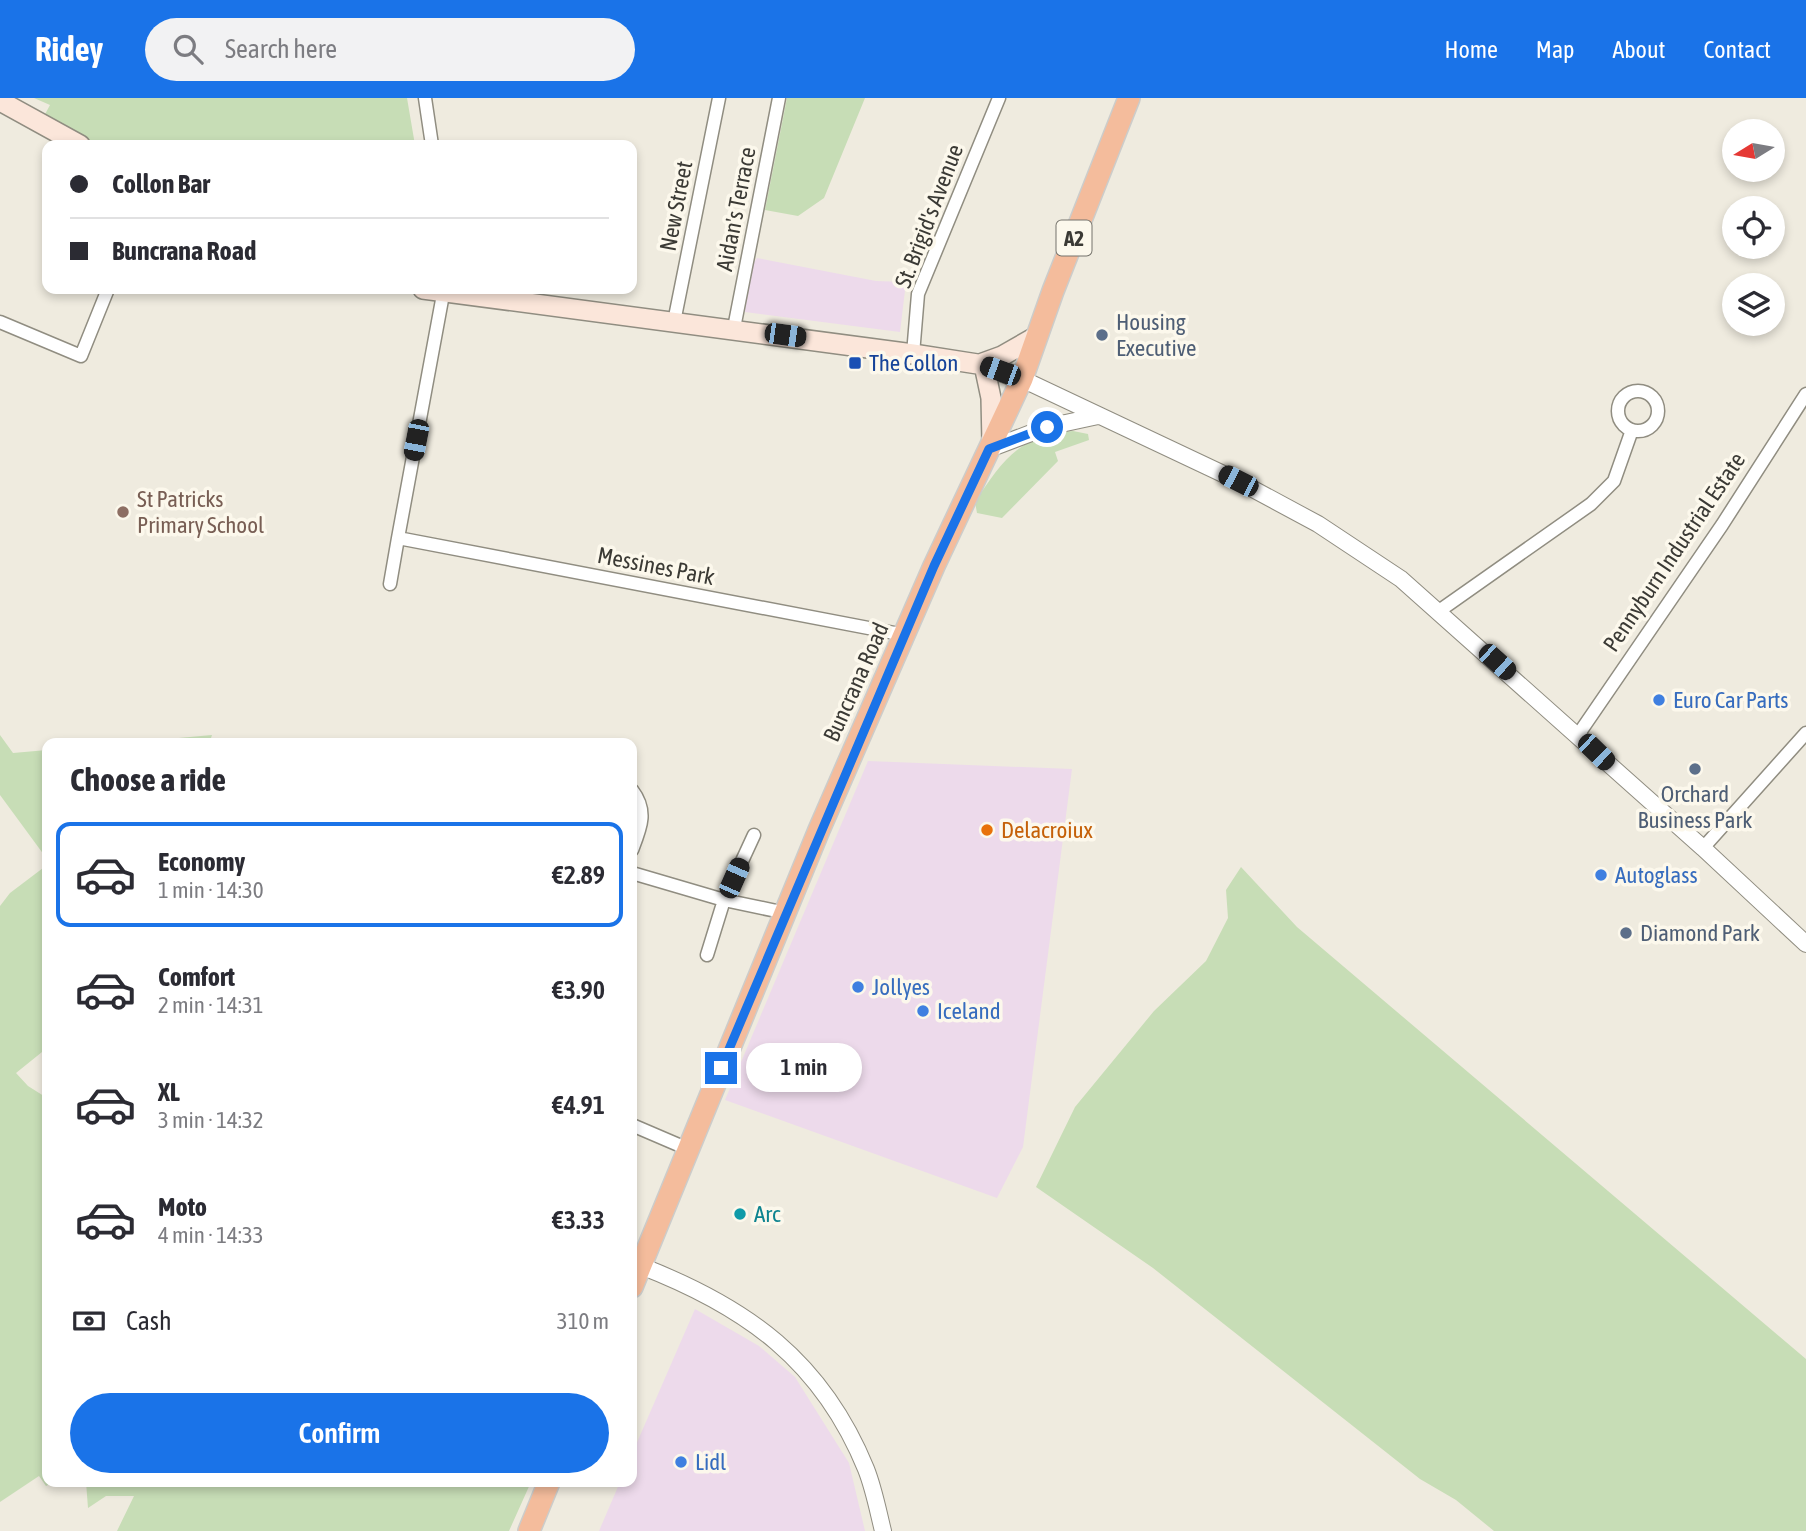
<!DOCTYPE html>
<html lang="en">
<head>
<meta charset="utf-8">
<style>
  body { margin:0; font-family:"Asap Condensed",sans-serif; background:#f2f2f3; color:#2b2b33; height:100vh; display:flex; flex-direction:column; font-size:26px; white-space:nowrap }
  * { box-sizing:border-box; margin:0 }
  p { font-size:23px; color:#7c7c81 }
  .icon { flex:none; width:38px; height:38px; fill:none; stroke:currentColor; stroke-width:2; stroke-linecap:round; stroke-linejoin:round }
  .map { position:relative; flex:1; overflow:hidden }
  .drawer { position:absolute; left:42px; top:640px; width:595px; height:749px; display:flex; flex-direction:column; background:#fff; border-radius:14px; box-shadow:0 4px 10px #0003 }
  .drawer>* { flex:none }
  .banner { position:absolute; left:42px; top:42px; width:595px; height:154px; border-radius:14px; box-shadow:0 4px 10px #0003; display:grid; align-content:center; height:154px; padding:0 28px; background:#fff }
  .needle { width:46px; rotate:259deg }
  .controls { position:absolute; left:1722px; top:21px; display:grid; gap:14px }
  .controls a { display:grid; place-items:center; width:63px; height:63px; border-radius:50%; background:#fff; box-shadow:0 4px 10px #0003; font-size:35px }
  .end { position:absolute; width:32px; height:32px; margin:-16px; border:9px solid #1a73e8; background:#fff; box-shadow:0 0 0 4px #fff }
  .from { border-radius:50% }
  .bubble { position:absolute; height:49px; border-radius:24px; background:#fff; box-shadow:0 4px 10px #0003; font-size:23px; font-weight:600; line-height:49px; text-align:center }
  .car { position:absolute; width:21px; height:42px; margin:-21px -10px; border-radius:9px; box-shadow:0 0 5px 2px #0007; background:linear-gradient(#222 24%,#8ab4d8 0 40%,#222 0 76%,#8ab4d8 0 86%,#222 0) }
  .banner b { display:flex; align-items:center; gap:24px; height:66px; font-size:26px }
  .banner b+b { border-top:2px solid #e1e1e2 }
  .banner i { width:18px; height:18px; background:#2b2b33 }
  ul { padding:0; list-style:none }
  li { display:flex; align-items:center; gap:21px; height:105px; margin:0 14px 10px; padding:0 14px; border:4px solid transparent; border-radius:14px }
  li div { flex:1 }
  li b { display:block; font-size:26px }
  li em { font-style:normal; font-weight:600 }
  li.active { border-color:#1a73e8 }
  li>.icon { width:63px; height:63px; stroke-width:1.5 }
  h2 { padding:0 28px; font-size:32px; line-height:84px }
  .pay { display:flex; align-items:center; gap:18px; height:77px; padding:0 28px; font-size:26px }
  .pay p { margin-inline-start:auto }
  .action { display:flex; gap:14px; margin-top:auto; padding:14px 28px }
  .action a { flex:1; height:80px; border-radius:42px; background:#1a73e8; color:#fff; font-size:28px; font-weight:600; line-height:80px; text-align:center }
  header { display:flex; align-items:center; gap:42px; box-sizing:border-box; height:98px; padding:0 35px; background:#1a73e8; color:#fff }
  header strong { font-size:33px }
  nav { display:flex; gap:38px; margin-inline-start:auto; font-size:24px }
  .search { width:490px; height:63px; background:#f2f2f3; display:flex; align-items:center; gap:18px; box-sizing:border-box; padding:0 24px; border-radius:38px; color:#7c7c81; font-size:26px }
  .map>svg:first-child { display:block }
  .commercial { fill:#eddaeb }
  .green { fill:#c7ddb6 }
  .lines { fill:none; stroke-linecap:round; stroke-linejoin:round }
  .minor-casing { stroke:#908d81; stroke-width:15 }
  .tertiary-casing { stroke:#908d81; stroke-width:18 }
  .secondary-casing { stroke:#908d81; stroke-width:22 }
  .trunk-casing { stroke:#ccccca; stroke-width:24 }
  .minor { stroke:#fff; stroke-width:12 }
  .tertiary { stroke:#fff; stroke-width:16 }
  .secondary { stroke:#fbe6da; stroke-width:19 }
  .trunk { stroke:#f4bc9c; stroke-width:21 }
  .route { stroke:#1a73e8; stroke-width:9 }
  .service-dot { fill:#5c6f8a; stroke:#fcf8ec; stroke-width:2.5 }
  .transit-dot { fill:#1a4fb4; stroke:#fcf8ec; stroke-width:2.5 }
  .education-dot { fill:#8d6e63; stroke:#fcf8ec; stroke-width:2.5 }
  .shop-dot { fill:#3f7fe0; stroke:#fcf8ec; stroke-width:2.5 }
  .food-dot { fill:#e8710a; stroke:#fcf8ec; stroke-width:2.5 }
  .culture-dot { fill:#0f9aa8; stroke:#fcf8ec; stroke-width:2.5 }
  .labels { text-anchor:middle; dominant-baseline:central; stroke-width:7; stroke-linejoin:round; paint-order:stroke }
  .shield { fill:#fcf8ec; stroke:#75736c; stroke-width:2 }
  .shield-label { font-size:21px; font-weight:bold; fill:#3b3a35 }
  .street-label { font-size:23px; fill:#3b3a35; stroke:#fcf8ec }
  .service-label { font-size:23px; fill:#4e5e75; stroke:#fcf8ec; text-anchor:start }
  .transit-label { font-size:23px; fill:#164399; stroke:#fcf8ec; text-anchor:start }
  .education-label { font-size:23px; fill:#785e54; stroke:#fcf8ec; text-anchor:start }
  .shop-label { font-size:23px; fill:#366cbe; stroke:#fcf8ec; text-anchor:start }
  .food-label { font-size:23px; fill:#c56008; stroke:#fcf8ec; text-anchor:start }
  .culture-label { font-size:23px; fill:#0d838f; stroke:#fcf8ec; text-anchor:start }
</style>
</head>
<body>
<header>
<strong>Ridey</strong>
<div class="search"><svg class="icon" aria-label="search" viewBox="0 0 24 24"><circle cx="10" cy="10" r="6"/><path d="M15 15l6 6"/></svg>Search here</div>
<nav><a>Home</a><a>Map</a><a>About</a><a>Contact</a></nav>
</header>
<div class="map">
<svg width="1806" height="1433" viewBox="0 0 1806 1433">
  <rect width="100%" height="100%" fill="#efebdf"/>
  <path class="commercial" d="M 757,160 L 876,183 L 906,184 L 900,234 L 745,214 L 750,171 Z
    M 868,663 L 1072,671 L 1023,1049 L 997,1100 L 725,1002 Z
    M 695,1211 L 759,1248 L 795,1279 L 849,1365 L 865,1433 L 599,1433 L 620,1384 L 632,1384 L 632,1356 Z"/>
  <path class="green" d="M 34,0 L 407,0 L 415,47 L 98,47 L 43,20 L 50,7 Z
    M 787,0 L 865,0 L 824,100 L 798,118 L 765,112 Z
    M 1073,333 L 1088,336 L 1089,342 L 1055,354 L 1058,363 L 1002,420 L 977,415 L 975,404 C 1001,364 1021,335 1073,333 Z
    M 0,637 L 13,655 L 47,652 L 47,761 L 0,697 Z
    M 212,637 L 209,646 L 112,646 Z
    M 47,767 L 47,950 L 16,975 L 28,988 L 47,1000 L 47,1384 L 54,1384 L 46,1388 L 39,1378 L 0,1404 L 0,808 L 10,795 Z
    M 1241,769 L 1297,829 L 1806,1261 L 1806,1433 L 1494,1433 L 1456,1402 L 1420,1381 L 1153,1170 L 1036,1089 L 1075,1009 L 1154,913 L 1206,863 L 1228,820 L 1226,792 Z
    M 86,1384 L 531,1384 L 509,1433 L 117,1433 L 134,1398 L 106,1398 L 88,1410 Z"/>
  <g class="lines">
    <defs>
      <path id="minor" d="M 425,0 L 432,47
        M 444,191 L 398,440 L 905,537
        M 0,224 L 81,258 L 108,191
        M 674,224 L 719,0
        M 734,230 L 779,0
        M 913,256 L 918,196 L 999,0
        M1618 313a20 20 0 1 1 40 0a20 20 0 1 1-40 0Z
        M 390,486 L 398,440
        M 1439,513 L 1591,406 L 1614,383 L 1632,332
        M 1578,637 L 1722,427 L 1806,296
        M 632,692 C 648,713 641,729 632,752
        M 1703,750 L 1806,635
        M 632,775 L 724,802 L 786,815
        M 707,857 L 724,802 L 754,737
        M 632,1027 L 688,1051"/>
      <path id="tertiary" d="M 1022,281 L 1238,383 L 1318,426 L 1401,481 L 1703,750 L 1806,846
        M 989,351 L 1047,329 L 1098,318
        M 641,1168 C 747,1209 822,1263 866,1371 C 874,1391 878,1413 883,1433"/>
      <path id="secondary" d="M 0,3 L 80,47
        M 423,191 L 913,256 L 984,267 L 1022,281
        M 980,266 L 1002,258 L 1037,238
        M 984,267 L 991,300 L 992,345"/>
      <path id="trunk" d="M 632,1189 L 819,732 L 934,468 L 1022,281 L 1053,193 L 1129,0
        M 529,1433 L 549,1384"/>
    </defs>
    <use href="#minor" class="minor-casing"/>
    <use href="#tertiary" class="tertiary-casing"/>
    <use href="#secondary" class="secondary-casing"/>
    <use href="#trunk" class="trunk-casing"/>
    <use href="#minor" class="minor"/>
    <use href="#tertiary" class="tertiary"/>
    <use href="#secondary" class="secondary"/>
    <use href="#trunk" class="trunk"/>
  </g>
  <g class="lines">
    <path class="route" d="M 721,970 L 934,468 L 989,351 L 1047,329"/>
  </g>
  <g class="service-dot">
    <circle cx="1102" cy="237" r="7"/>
    <circle cx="1695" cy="671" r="7"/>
    <circle cx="1626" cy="835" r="7"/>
  </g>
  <rect class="transit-dot" x="848" y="258" width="14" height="14" rx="3.5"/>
  <circle class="education-dot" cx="123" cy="414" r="7"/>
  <g class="shop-dot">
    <circle cx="1659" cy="602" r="7"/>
    <circle cx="1601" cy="777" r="7"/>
    <circle cx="858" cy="889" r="7"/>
    <circle cx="923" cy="913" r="7"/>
    <circle cx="681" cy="1364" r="7"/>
  </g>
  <circle class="food-dot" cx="987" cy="732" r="7"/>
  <circle class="culture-dot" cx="740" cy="1116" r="7"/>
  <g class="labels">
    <rect class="shield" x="1056.5" y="122.5" width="35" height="35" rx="5"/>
    <g class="shield-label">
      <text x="1074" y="140">A2</text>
    </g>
    <g class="street-label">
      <text transform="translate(676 108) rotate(-79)">New Street</text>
      <text transform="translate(736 111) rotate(-79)">Aidan's Terrace</text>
      <text transform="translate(929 118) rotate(-69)">St. Brigid's Avenue</text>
      <text transform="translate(1674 454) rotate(-56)">Pennyburn Industrial Estate</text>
      <text transform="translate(656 468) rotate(11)">Messines Park</text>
      <text transform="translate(856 584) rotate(-66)">Buncrana Road</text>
    </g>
    <g class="service-label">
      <text x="1116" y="224">Housing<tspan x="1116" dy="26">Executive</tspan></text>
      <text x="1695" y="696" text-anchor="middle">Orchard<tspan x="1695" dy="26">Business Park</tspan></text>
      <text x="1640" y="835">Diamond Park</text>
    </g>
    <g class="transit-label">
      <text x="869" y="265">The Collon</text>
    </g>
    <g class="education-label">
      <text x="137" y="401">St Patricks<tspan x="137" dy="26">Primary School</tspan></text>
    </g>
    <g class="shop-label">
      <text x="1673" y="602">Euro Car Parts</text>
      <text x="1615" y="777">Autoglass</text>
      <text x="872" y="889">Jollyes</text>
      <text x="937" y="913">Iceland</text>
      <text x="695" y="1364">Lidl</text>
    </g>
    <g class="food-label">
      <text x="1001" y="732">Delacroiux</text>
    </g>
    <g class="culture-label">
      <text x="754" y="1116">Arc</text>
    </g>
  </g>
</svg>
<div class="controls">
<a><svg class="needle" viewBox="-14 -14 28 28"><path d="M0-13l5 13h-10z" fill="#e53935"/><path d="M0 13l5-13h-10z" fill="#7c7c81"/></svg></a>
<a><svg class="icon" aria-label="locate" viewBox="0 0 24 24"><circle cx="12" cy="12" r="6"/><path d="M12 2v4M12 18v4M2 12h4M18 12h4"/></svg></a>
<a><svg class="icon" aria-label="layers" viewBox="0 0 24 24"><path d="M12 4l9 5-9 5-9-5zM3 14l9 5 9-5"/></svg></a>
</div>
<i class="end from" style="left:1047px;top:329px"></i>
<i class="end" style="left:721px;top:970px"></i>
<div class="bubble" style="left:746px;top:945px;width:116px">1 min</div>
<i class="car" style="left:785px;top:237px;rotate:98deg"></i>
<i class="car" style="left:1000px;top:273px;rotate:290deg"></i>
<i class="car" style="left:416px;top:342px;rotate:191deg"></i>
<i class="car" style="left:1238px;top:383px;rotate:297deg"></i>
<i class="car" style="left:1497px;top:564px;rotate:132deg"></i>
<i class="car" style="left:1596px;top:654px;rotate:134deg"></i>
<i class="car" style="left:734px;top:780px;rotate:24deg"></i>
<div class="banner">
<b><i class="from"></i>Collon Bar</b>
<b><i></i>Buncrana Road</b>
</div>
<section class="drawer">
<h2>Choose a ride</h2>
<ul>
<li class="active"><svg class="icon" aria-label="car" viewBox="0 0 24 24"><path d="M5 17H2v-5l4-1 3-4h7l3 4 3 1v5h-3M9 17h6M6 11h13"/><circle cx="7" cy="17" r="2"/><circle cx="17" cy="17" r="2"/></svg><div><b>Economy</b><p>1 min · 14:30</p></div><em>€2.89</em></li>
<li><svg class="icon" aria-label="car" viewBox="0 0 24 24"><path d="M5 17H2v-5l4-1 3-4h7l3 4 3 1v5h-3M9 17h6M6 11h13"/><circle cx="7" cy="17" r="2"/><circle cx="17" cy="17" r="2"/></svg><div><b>Comfort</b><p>2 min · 14:31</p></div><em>€3.90</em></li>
<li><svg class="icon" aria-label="car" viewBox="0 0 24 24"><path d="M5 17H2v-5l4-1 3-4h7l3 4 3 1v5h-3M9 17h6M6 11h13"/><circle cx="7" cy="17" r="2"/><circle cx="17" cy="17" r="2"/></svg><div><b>XL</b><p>3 min · 14:32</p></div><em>€4.91</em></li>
<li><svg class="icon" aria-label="car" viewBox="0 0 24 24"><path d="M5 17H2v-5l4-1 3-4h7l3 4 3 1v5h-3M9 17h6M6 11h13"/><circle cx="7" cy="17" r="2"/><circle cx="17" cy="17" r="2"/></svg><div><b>Moto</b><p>4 min · 14:33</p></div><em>€3.33</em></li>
</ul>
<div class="pay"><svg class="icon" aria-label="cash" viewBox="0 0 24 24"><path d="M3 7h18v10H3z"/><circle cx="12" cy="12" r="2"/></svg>Cash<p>310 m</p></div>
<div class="action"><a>Confirm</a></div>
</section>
</div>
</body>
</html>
